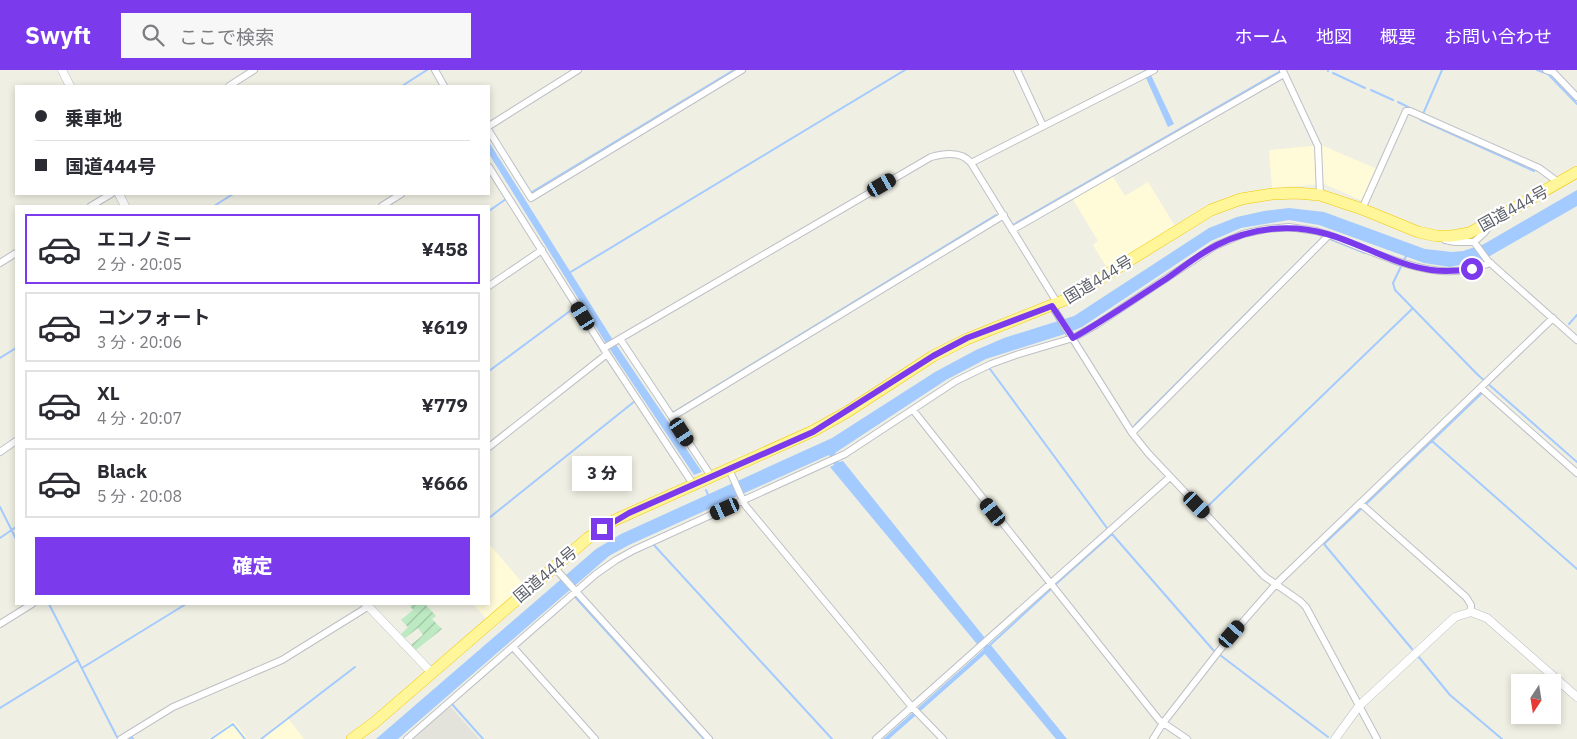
<!DOCTYPE html>
<html lang="ja">
<head>
<meta charset="utf-8">
<style>
  body { margin:0; font-family:"IBM Plex Sans","Noto Sans JP",sans-serif; background:#f7f7f7; color:#2b2b33; height:100vh; display:flex; flex-direction:column; font-size:19px; white-space:nowrap }
  * { box-sizing:border-box; margin:0 }
  p { font-size:16px; color:#7c7c81 }
  .icon { flex:none; width:28px; height:28px; fill:none; stroke:currentColor; stroke-width:2; stroke-linecap:round; stroke-linejoin:round }
  .map { position:relative; flex:1; overflow:hidden }
  .sheet { position:absolute; left:15px; top:135px; width:475px; height:400px; display:flex; flex-direction:column; background:#fff; border-radius:0px; box-shadow:0 2px 8px #0003 }
  .sheet>* { flex:none }
  .hud { position:absolute; left:15px; top:15px; width:475px; height:110px; border-radius:0px; box-shadow:0 2px 8px #0003; display:grid; align-content:center; height:110px; padding:0 20px; background:#fff }
  .needle { width:32px; rotate:192deg }
  .buttons { position:absolute; left:1511px; top:604px; display:grid; gap:10px }
  .buttons a { display:grid; place-items:center; width:50px; height:50px; border-radius:0px; background:#fff; box-shadow:0 2px 8px #0003; font-size:25px }
  .end { position:absolute; width:22px; height:22px; margin:-11px; border:6px solid #7c3aed; background:#fff; box-shadow:0 0 0 2px #fff }
  .from { border-radius:50% }
  .bubble { position:absolute; height:35px; border-radius:0px; background:#fff; box-shadow:0 2px 8px #0003; font-size:16px; font-weight:800; line-height:35px; text-align:center }
  .car { position:absolute; width:15px; height:30px; margin:-15px -8px; border-radius:6px; box-shadow:0 0 4px 1px #0007; background:linear-gradient(#222 24%,#8ab4d8 0 40%,#222 0 76%,#8ab4d8 0 86%,#222 0) }
  .hud b { display:flex; align-items:center; gap:18px; height:48px; font-size:19px }
  .hud b+b { border-top:1px solid #e1e1e2 }
  .hud i { width:12px; height:12px; background:#2b2b33 }
  ul { padding:9px 0 0; list-style:none }
  li { display:flex; align-items:center; gap:15px; height:70px; margin:0 10px 8px; padding:0 10px; border:2px solid #e1e1e2; border-radius:0px }
  li div { flex:1 }
  li b { display:block; font-size:19px }
  li em { font-style:normal; font-weight:800 }
  li.selected { border-color:#7c3aed }
  li>.icon { width:45px; height:45px; stroke-width:1.5 }
  .primary-button { display:flex; gap:10px; margin-top:auto; padding:10px 20px }
  .primary-button a { flex:1; height:58px; border-radius:0px; background:#7c3aed; color:#fff; font-size:20px; font-weight:800; line-height:58px; text-align:center }
  header { display:flex; align-items:center; gap:30px; box-sizing:border-box; height:70px; padding:0 25px; background:#7c3aed; color:#fff }
  header strong { font-size:24px }
  nav { display:flex; gap:28px; margin-inline-start:auto; font-size:18px }
  .search { width:350px; height:45px; background:#f7f7f7; display:flex; align-items:center; gap:12px; box-sizing:border-box; padding:0 18px; border-radius:0px; color:#7c7c81; font-size:19px }
  .map>svg:first-child { display:block }
  .commercial { fill:#fffbd9 }
  .industrial { fill:#e3e2db }
  .garden { fill:url(#garden-furrows) }
  .water { fill:#a4cbff }
  .lines { fill:none; stroke-linecap:round; stroke-linejoin:round }
  .stream { stroke:#a4cbff; stroke-width:2 }
  .minor-casing { stroke:#bdc0c6; stroke-width:8 }
  .tertiary-casing { stroke:#bdc0c6; stroke-width:9 }
  .trunk-casing { stroke:#f3c700; stroke-width:12 }
  .minor { stroke:#fff; stroke-width:6 }
  .tertiary { stroke:#fff; stroke-width:8 }
  .trunk { stroke:#fff69a; stroke-width:11 }
  .route { stroke:#7c3aed; stroke-width:6 }
  .labels { text-anchor:middle; dominant-baseline:central; stroke-width:4.5; stroke-linejoin:round; paint-order:stroke }
  .street-label { font-size:16px; fill:#5b5e66; stroke:#fff }
</style>
</head>
<body>
<header>
<strong>Swyft</strong>
<div class="search"><svg class="icon" aria-label="search" viewBox="0 0 24 24"><circle cx="10" cy="10" r="6"/><path d="M15 15l6 6"/></svg>ここで検索</div>
<nav><a>ホーム</a><a>地図</a><a>概要</a><a>お問い合わせ</a></nav>
</header>
<div class="map">
<svg width="1577" height="669" viewBox="0 0 1577 669">
  <defs>
    <pattern id="garden-furrows" width="10" height="10" patternUnits="userSpaceOnUse" patternTransform="scale(1.25)"><rect width="10" height="10" fill="#bdeac3"/><path d="M-1 1l2-2M0 10L10 0M9 11l2-2" fill="none" stroke="#9dc1a2"/></pattern>
  </defs>
  <rect width="100%" height="100%" fill="#f0efe3"/>
  <path class="commercial" d="M 1321,75 L 1377,99 L 1363,131 L 1324,114 L 1272,118 L 1269,80 Z
    M 1112,105 L 1125,126 L 1148,112 L 1175,156 L 1107,198 L 1093,175 L 1098,171 L 1072,128 Z
    M 489,474 L 525,516 L 487,549 L 473,534 L 489,534 Z
    M 287,647 L 304,669 L 259,669 Z
    M 234,651 L 248,669 L 208,669 Z"/>
  <path class="industrial" d="M 450,636 L 479,669 L 410,669 Z"/>
  <path class="garden" d="M 413,534 L 425,534 L 436,546 L 432,549 L 442,559 L 416,580 L 411,575 L 423,565 L 418,558 L 405,568 L 401,564 L 408,557 L 401,550 L 413,540 L 410,536 Z"/>
  <path class="water" d="M 1144,0 L 1147,0 L 1151,5 L 1174,54 L 1168,57 L 1146,8 L 1149,6 Z
    M 489,72 L 613,270 L 702,402 L 694,405 L 607,275 L 489,84 Z
    M 1577,120 L 1577,136 L 1483,190 L 1450,197 L 1424,193 L 1319,155 L 1289,150 L 1241,158 L 1211,171 L 1082,257 L 1068,263 L 986,289 L 946,310 L 835,383 L 839,392 L 843,391 L 985,568 L 983,570 L 988,575 L 990,574 L 1067,669 L 1056,669 L 985,584 L 889,669 L 883,669 L 984,579 L 979,573 L 977,574 L 830,397 L 834,395 L 829,385 L 629,475 L 609,486 L 398,669 L 376,669 L 596,479 L 621,464 L 832,368 L 935,302 L 976,280 L 1004,268 L 1074,246 L 1209,158 L 1237,147 L 1264,141 L 1289,138 L 1324,142 L 1425,179 L 1452,182 L 1463,181 L 1484,174 Z"/>
  <g class="lines">
    <path class="stream" d="M 1537,0 L 1548,4 L 1577,34
      M 1328,1 L 1328,0
      M 1333,3 L 1365,18
      M 402,16 L 427,0
      M 1371,20 L 1393,30
      M 1398,32 L 1412,39
      M 1423,44 L 1442,0
      M 1421,50 L 1534,101
      M 532,122 L 734,0
      M 214,136 L 233,124
      M 489,141 L 506,129
      M 1013,155 L 1279,2
      M 1330,169 L 1365,183
      M 1407,184 L 1393,213 L 1395,220 L 1478,305 L 1577,392
      M 1390,192 L 1401,196
      M 569,203 L 905,0
      M 1569,254 L 1577,245
      M 0,288 L 16,278
      M 990,299 L 1107,458
      M 489,301 L 574,238
      M 674,342 L 996,145
      M 1135,355 L 1323,167
      M 1432,371 L 1577,499
      M 706,420 L 708,425
      M 1366,434 L 1482,323
      M 0,437 L 16,469
      M 1207,437 L 1412,239
      M 1361,439 L 1324,474 L 1412,579
      M 489,448 L 635,331
      M 0,468 L 16,457
      M 653,474 L 832,669
      M 1056,514 L 1112,464 L 1214,581
      M 576,528 L 704,669
      M 49,534 L 117,667
      M 990,575 L 1051,519
      M 1220,585 L 1328,667
      M 1418,586 L 1450,625 L 1502,669
      M 82,598 L 186,534
      M 451,633 L 483,669
      M 0,638 L 78,590
      M 129,669 L 132,667 L 133,669
      M 211,669 L 233,654 L 245,669
      M 261,669 L 355,597"/>
    <defs>
      <path id="minor" d="M 435,0 L 444,16
        M 1017,0 L 1043,56
        M 1546,0 L 1553,2 L 1577,27
        M 1283,1 L 1318,76 L 1320,125
        M 229,16 L 254,0
        M 489,56 L 578,0
        M 489,61 L 531,128 L 742,0
        M 971,93 L 1154,0
        M 489,97 L 607,284 L 693,414
        M 91,136 L 111,124
        M 382,136 L 401,124
        M 1362,139 L 1406,41 L 1410,41 L 1539,98 L 1558,112
        M 1012,160 L 1284,4
        M 1445,170 L 1455,172 L 1474,172 L 1488,191 L 1577,270
        M 1474,172 L 1485,162 L 1490,154
        M 0,193 L 16,183
        M 489,216 L 542,180
        M 1052,236 L 1132,363 L 1148,383 L 1264,506 L 1300,531 L 1306,537 L 1377,669
        M 620,269 L 672,347
        M 604,278 L 931,87 C 945,83 962,81 971,93 L 1058,234
        M 1481,318 L 1577,403
        M 913,340 L 1159,650 L 1187,669
        M 1132,363 L 1329,165
        M 489,377 L 607,284
        M 0,382 L 16,371
        M 729,399 L 745,435 L 912,637 L 943,669
        M 711,406 L 672,347 L 1004,145
        M 1360,433 L 1466,527 L 1471,535 L 1471,542
        M 554,497 L 709,669
        M 0,554 L 32,534
        M 513,577 L 595,669
        M 121,669 L 173,637 L 282,590 L 369,536
        M 407,669 L 596,504 L 616,490 L 634,480 L 845,384 L 956,311 L 991,294 L 1016,285 L 1073,268 L 1096,255 L 1215,176 L 1243,164 L 1266,159 L 1289,157 L 1316,161 L 1329,165 C 1364,178 1417,204 1454,201 C 1467,201 1479,197 1491,193
        M 876,669 L 1170,407
        M 1153,669 L 1163,653 L 1233,563 L 1276,514 L 1553,248"/>
      <path id="tertiary" d="M 62,0 L 70,16
        M 119,124 L 125,136
        M 366,534 L 432,603
        M 1335,669 L 1359,636 L 1455,547 L 1471,542 L 1487,548 L 1577,627"/>
      <path id="trunk" d="M 352,669 L 374,653 L 588,468 L 615,450 L 813,361 L 847,342 L 933,286 L 967,269 L 1067,229 L 1211,140 L 1241,129 L 1272,124 L 1296,123 L 1320,125 L 1362,139 L 1418,162 L 1437,166 L 1452,166 L 1469,163 L 1490,152 L 1577,102"/>
    </defs>
    <use href="#minor" class="minor-casing"/>
    <use href="#tertiary" class="tertiary-casing"/>
    <use href="#trunk" class="trunk-casing"/>
    <use href="#minor" class="minor"/>
    <use href="#tertiary" class="tertiary"/>
    <use href="#trunk" class="trunk"/>
  </g>
  <g class="lines">
    <path class="route" d="M 602,459 L 629,443 L 813,362 L 933,286 L 967,268 L 1052,236 L 1073,268 C 1105,250 1135,229 1166,209 C 1182,198 1199,184 1217,175 C 1251,158 1290,153 1327,164 C 1362,174 1395,195 1431,200 C 1445,202 1459,201 1472,199"/>
  </g>
  <g class="labels">
    <g class="street-label">
      <text transform="translate(1513 138) rotate(-29)">国道444号</text>
      <text transform="translate(1098 209) rotate(-31)">国道444号</text>
      <text transform="translate(545 504) rotate(-40)">国道444号</text>
    </g>
  </g>
</svg>
<div class="buttons">
<a><svg class="needle" viewBox="-14 -14 28 28"><path d="M0-13l5 13h-10z" fill="#e53935"/><path d="M0 13l5-13h-10z" fill="#7c7c81"/></svg></a>
</div>
<i class="end from" style="left:1472px;top:199px"></i>
<i class="end" style="left:602px;top:459px"></i>
<div class="bubble" style="left:572px;top:386px;width:60px">3 分</div>
<i class="car" style="left:882px;top:115px;rotate:60deg"></i>
<i class="car" style="left:583px;top:246px;rotate:328deg"></i>
<i class="car" style="left:682px;top:362px;rotate:147deg"></i>
<i class="car" style="left:1197px;top:435px;rotate:136deg"></i>
<i class="car" style="left:725px;top:439px;rotate:246deg"></i>
<i class="car" style="left:993px;top:442px;rotate:322deg"></i>
<i class="car" style="left:1232px;top:564px;rotate:41deg"></i>
<div class="hud">
<b><i class="from"></i>乗車地</b>
<b><i></i>国道444号</b>
</div>
<section class="sheet">
<ul>
<li class="selected"><svg class="icon" aria-label="car" viewBox="0 0 24 24"><path d="M5 17H2v-5l4-1 3-4h7l3 4 3 1v5h-3M9 17h6M6 11h13"/><circle cx="7" cy="17" r="2"/><circle cx="17" cy="17" r="2"/></svg><div><b>エコノミー</b><p>2 分 · 20:05</p></div><em>¥458</em></li>
<li><svg class="icon" aria-label="car" viewBox="0 0 24 24"><path d="M5 17H2v-5l4-1 3-4h7l3 4 3 1v5h-3M9 17h6M6 11h13"/><circle cx="7" cy="17" r="2"/><circle cx="17" cy="17" r="2"/></svg><div><b>コンフォート</b><p>3 分 · 20:06</p></div><em>¥619</em></li>
<li><svg class="icon" aria-label="car" viewBox="0 0 24 24"><path d="M5 17H2v-5l4-1 3-4h7l3 4 3 1v5h-3M9 17h6M6 11h13"/><circle cx="7" cy="17" r="2"/><circle cx="17" cy="17" r="2"/></svg><div><b>XL</b><p>4 分 · 20:07</p></div><em>¥779</em></li>
<li><svg class="icon" aria-label="car" viewBox="0 0 24 24"><path d="M5 17H2v-5l4-1 3-4h7l3 4 3 1v5h-3M9 17h6M6 11h13"/><circle cx="7" cy="17" r="2"/><circle cx="17" cy="17" r="2"/></svg><div><b>Black</b><p>5 分 · 20:08</p></div><em>¥666</em></li>
</ul>
<div class="primary-button"><a>確定</a></div>
</section>
</div>
</body>
</html>
